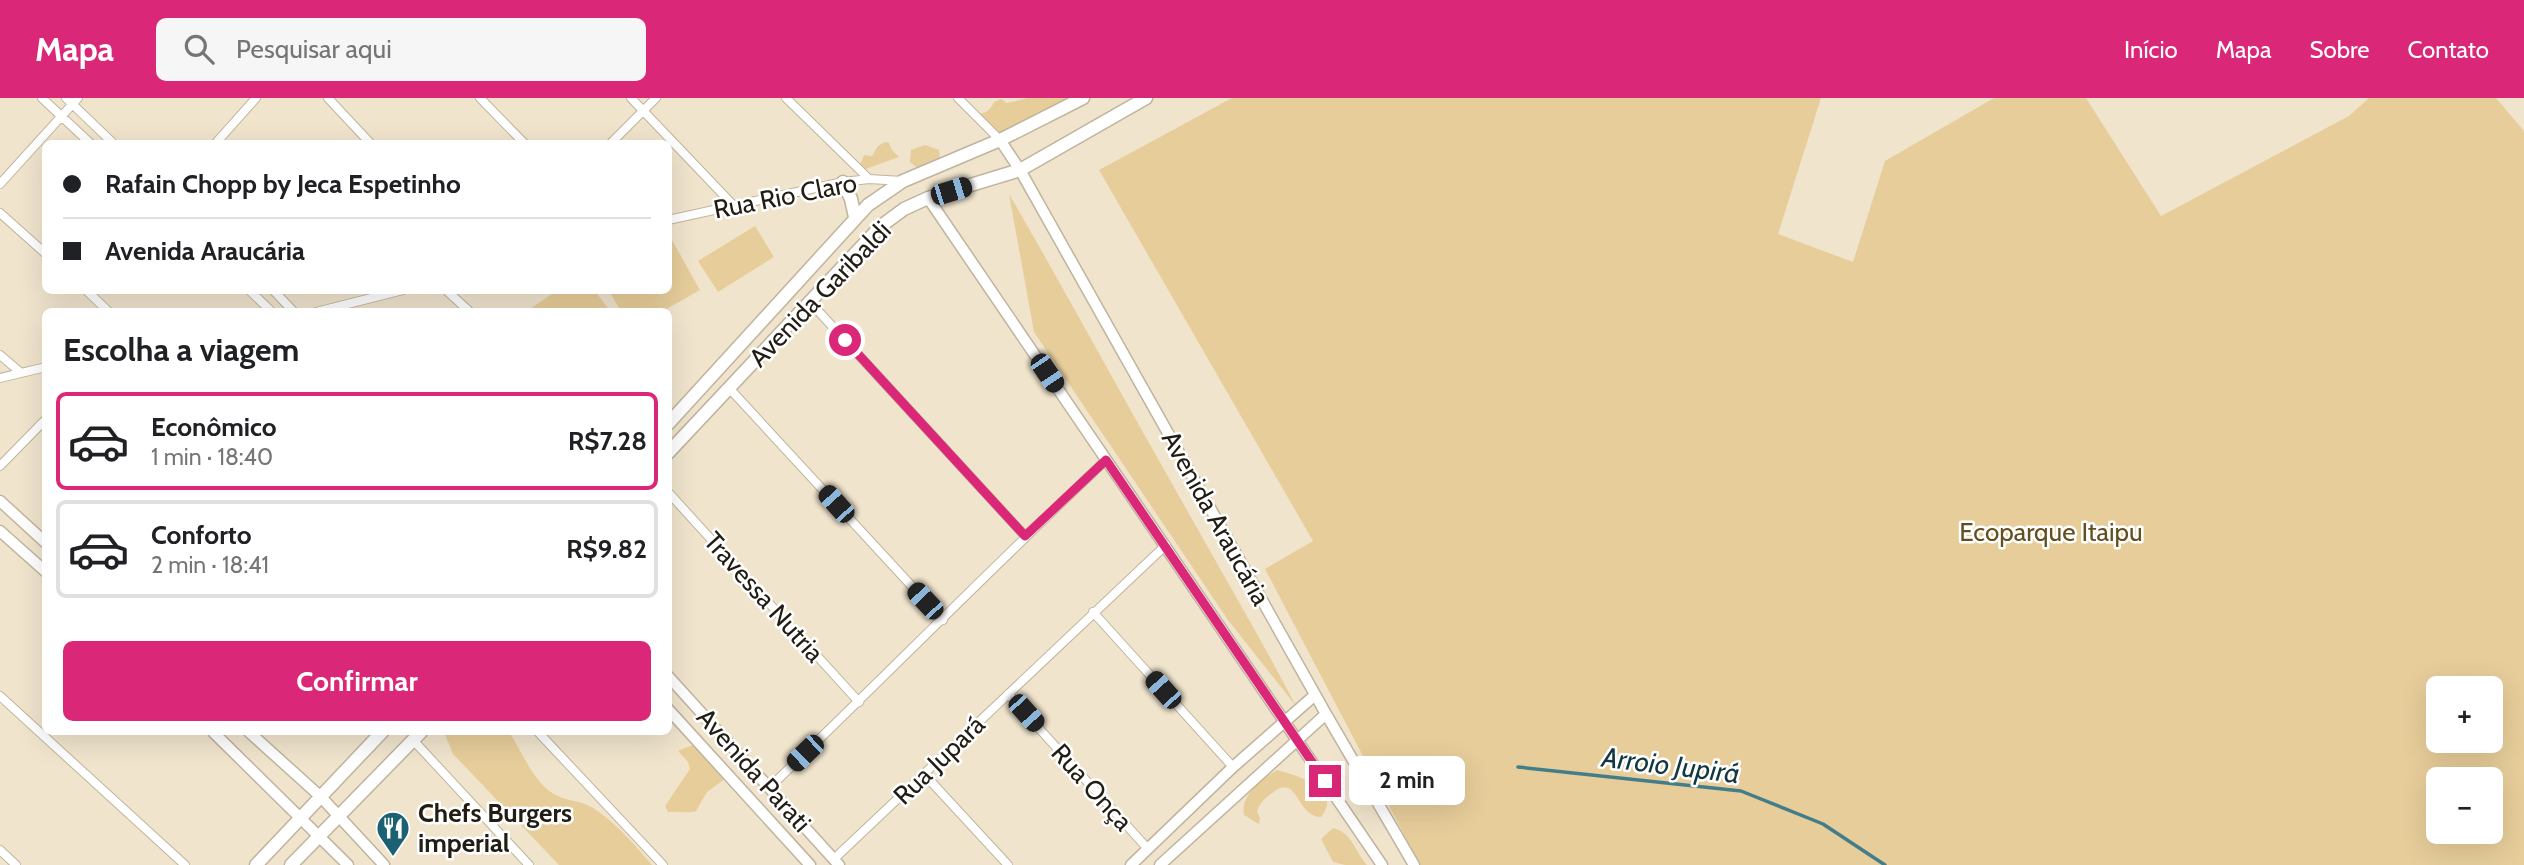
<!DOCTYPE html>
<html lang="pt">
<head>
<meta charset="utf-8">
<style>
  body { margin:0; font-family:Cabin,sans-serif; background:#f6f6f6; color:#202124; height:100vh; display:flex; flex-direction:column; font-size:26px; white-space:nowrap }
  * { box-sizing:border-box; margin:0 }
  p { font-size:23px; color:#757577 }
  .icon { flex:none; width:38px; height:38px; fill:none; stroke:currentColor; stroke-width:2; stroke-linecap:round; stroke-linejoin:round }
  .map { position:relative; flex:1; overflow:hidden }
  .drawer { position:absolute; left:42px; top:210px; width:630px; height:427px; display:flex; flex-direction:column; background:#fff; border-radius:10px; box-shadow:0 7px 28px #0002 }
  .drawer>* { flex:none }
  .hud { position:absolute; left:42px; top:42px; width:630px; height:154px; border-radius:10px; box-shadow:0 7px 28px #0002; display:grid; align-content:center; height:154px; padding:0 21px; background:#fff }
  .buttons { position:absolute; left:2426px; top:578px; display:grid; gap:14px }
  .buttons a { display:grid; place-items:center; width:77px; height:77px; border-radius:10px; background:#fff; box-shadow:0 7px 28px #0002; font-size:35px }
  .end { position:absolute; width:32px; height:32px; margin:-16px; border:9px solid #db2777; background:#fff; box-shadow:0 0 0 4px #fff }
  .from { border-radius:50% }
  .bubble { position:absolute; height:49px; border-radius:10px; background:#fff; box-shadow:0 7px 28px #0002; font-size:23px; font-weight:700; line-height:49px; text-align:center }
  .car { position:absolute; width:21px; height:42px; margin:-21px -10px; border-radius:9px; box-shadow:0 0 5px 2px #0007; background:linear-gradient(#222 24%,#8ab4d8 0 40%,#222 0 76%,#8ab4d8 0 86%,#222 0) }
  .hud b { display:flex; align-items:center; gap:24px; height:66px; font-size:26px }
  .hud b+b { border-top:2px solid #e0e0e0 }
  .hud i { width:18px; height:18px; background:#202124 }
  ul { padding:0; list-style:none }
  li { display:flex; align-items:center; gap:21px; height:98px; margin:0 14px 10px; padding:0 7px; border:4px solid #e0e0e0; border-radius:10px }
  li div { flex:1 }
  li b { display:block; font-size:26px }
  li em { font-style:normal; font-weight:700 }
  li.current { border-color:#db2777 }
  li>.icon { width:63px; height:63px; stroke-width:1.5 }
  h2 { padding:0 21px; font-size:32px; line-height:84px }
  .primary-button { display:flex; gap:14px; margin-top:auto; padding:14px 21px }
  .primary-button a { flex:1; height:80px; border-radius:10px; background:#db2777; color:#fff; font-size:28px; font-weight:700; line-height:80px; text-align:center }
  header { display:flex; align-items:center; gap:42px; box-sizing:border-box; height:98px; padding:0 35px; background:#db2777; color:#fff }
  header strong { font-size:33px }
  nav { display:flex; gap:38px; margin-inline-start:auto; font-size:24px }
  .search { width:490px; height:63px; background:#f6f6f6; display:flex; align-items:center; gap:18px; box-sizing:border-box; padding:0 24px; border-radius:10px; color:#757577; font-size:26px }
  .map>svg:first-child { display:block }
  .green { fill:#e7cd9a; fill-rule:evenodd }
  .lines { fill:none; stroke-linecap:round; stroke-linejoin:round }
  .stream { stroke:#437d8a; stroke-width:3.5 }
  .minor-casing { stroke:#bfb49d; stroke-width:10 }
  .tertiary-casing { stroke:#bfb49d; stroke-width:13 }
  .secondary-casing { stroke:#bfb49d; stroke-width:15 }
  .minor { stroke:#fff; stroke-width:8 }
  .tertiary { stroke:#fff; stroke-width:10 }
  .secondary { stroke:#fff; stroke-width:12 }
  .route { stroke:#db2777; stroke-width:9 }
  .labels { text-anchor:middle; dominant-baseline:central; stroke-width:5; stroke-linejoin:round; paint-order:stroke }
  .street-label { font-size:26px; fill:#211d14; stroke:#fff }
  .park-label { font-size:26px; fill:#634e1f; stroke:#fff }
  .poi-label { font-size:26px; font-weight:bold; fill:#211d14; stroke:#fff; text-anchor:start }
  .water-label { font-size:28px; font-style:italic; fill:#103742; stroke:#fff }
</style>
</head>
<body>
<header>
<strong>Mapa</strong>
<div class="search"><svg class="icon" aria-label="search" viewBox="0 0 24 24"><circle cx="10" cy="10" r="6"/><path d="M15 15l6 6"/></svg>Pesquisar aqui</div>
<nav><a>Início</a><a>Mapa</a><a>Sobre</a><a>Contato</a></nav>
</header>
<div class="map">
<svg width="2524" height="767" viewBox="0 0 2524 767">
  <rect width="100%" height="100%" fill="#f0e4cd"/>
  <path class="green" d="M 1028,0 L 1077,0 L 998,36 L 978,16 C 987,15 990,12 994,4 L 1001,1 L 1007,5 Z
    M 1232,0 L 1821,0 L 1778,136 L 1853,164 L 1885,63 L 1994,0 L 2086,0 L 2161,118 L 2349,18 L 2369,0 L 2496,0 L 2524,33 L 2524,767 L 1420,767 L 1265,471 L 1313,443 L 1099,72 ZM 2438,590 L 2490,590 L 2490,642 L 2438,642 ZM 2438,681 L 2490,681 L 2490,733 L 2438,733 Z
    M 885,44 L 889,45 L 892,52 L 899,59 L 863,72 L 860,67 L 864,57 L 872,58 L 878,48 Z
    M 925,47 L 939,52 L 940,62 L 919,71 L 910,64 L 911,52 Z
    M 1009,96 C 1067,196 1122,298 1179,398 C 1218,468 1259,537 1296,608 L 1228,522 L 1034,234 Z
    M 755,128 L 774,159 L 718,194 L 698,163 Z
    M 672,142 L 700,192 L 663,213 L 621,213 L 609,193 L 668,192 L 669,144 Z
    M 558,192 L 595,193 L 610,213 L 527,213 Z
    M 444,634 L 509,634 C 522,653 530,677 548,692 C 562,704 579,701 593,710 C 613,722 637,749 652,767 L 559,767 L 453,656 Z
    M 700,644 L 726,680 L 707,694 L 696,713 C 687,716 678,713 668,714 L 665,708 L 690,671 L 688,664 L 678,653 Z
    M 1277,672 C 1296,677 1344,691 1321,719 C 1296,719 1298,672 1271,696 C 1264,701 1260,705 1257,713 L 1260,720 L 1259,726 L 1244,717 C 1240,697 1262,682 1277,672 Z
    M 1333,730 C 1352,734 1355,754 1367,767 L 1345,767 L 1333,764 L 1321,741 Z"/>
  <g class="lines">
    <path class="stream" d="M 1518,669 L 1741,693 L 1823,726 L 1885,767"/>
    <defs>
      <path id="minor" d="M 42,0 L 91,46
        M 66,0 L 114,46
        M 328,0 L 371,46
        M 480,0 L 525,46
        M 631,0 L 734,108
        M 786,0 L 869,81
        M 958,0 L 1000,42
        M 215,46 L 256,0
        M 610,46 L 656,0
        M 0,86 L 78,0
        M 0,115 L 46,156
        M 668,122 L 843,84 L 869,81 L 903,83
        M 86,192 L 109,214
        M 249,192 L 272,214
        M 273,192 L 294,214
        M 446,192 L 470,214
        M 809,203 L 1025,438
        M 316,214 L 403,192
        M 0,257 L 20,274
        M 0,280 L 46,269
        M 729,290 L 943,522
        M 0,368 L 46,321
        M 668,394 L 859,604
        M 1093,514 L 1233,669
        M 1008,596 L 1148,751
        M 0,598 L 185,767
        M 538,634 L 663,767
        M 413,642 L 529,767
        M 924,676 L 1008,767
        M 769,690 C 882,581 992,470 1106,362
        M 0,752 L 16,767
        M 834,761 L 1166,447"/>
      <path id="tertiary" d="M 1000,42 L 1020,72 L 1326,616 L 1414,767
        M 928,100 L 1382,767
        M 0,403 L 46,445
        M 0,433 L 46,474
        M 668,578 L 839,767
        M 668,611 L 810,767
        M 213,634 L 348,767
        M 249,634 L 321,699 L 384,767
        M 1131,767 L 1233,669 L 1315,597
        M 1160,767 L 1326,616"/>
      <path id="secondary" d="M 843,84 L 851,101 L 855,119
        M 668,326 L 868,107 L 903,83 L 1000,42 L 1083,0
        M 668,355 L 881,128 L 904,111 L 928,100 L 1020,72 L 1146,0
        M 256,767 L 382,634
        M 291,767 L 421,634"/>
    </defs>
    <use href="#minor" class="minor-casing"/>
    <use href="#tertiary" class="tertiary-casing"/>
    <use href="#secondary" class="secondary-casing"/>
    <use href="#minor" class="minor"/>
    <use href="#tertiary" class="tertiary"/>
    <use href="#secondary" class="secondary"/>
  </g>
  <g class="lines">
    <path class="route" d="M 845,242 L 1025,438 L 1106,362 L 1325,683"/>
  </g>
  <defs>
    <symbol id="restaurant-pin" viewBox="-11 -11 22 30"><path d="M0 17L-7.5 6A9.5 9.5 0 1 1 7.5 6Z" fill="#1c6173" stroke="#fff"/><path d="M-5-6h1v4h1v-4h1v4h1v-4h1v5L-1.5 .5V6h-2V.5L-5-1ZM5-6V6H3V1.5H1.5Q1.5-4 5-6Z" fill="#fff"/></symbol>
  </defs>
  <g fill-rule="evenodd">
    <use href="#restaurant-pin" x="374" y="711" width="38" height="52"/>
  </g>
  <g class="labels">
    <g class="street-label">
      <text transform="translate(785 98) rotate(-11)">Rua Rio Claro</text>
      <text transform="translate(820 196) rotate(-46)">Avenida Garibaldi</text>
      <text transform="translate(1216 420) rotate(61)">Avenida Araucária</text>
      <text transform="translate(764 499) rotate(48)">Travessa Nutria</text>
      <text transform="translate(939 662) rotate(-44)">Rua Jupará</text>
      <text transform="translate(754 672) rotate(48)">Avenida Parati</text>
      <text transform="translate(1092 689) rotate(48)">Rua Onça</text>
    </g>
    <g class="park-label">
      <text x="2051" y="434">Ecoparque Itaipu</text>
    </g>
    <g class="poi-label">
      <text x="418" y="715">Chefs Burgers<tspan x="418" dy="30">imperial</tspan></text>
    </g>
    <g class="water-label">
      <text transform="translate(1671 667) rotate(7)">Arroio Jupirá</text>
    </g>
  </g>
</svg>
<div class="buttons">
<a>+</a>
<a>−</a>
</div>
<i class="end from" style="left:845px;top:242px"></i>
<i class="end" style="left:1325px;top:683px"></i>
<div class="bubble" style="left:1349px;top:658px;width:116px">2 min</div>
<i class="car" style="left:951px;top:93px;rotate:73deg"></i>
<i class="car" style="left:1047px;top:275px;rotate:146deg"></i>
<i class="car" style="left:836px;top:406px;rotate:318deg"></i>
<i class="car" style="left:925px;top:503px;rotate:317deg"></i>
<i class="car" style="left:1163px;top:592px;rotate:318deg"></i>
<i class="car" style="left:1026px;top:615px;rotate:138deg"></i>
<i class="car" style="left:805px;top:655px;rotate:226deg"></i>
<div class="hud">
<b><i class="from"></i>Rafain Chopp by Jeca Espetinho</b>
<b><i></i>Avenida Araucária</b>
</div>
<section class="drawer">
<h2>Escolha a viagem</h2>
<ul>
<li class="current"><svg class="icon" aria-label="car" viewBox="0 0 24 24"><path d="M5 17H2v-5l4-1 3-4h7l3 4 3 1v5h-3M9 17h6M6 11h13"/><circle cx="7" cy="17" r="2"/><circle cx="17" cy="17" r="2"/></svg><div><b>Econômico</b><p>1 min · 18:40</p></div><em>R$7.28</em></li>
<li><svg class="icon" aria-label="car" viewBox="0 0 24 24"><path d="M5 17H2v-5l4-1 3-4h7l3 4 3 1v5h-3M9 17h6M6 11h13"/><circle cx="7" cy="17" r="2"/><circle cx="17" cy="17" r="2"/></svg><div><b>Conforto</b><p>2 min · 18:41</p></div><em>R$9.82</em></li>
</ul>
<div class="primary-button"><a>Confirmar</a></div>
</section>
</div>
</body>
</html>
